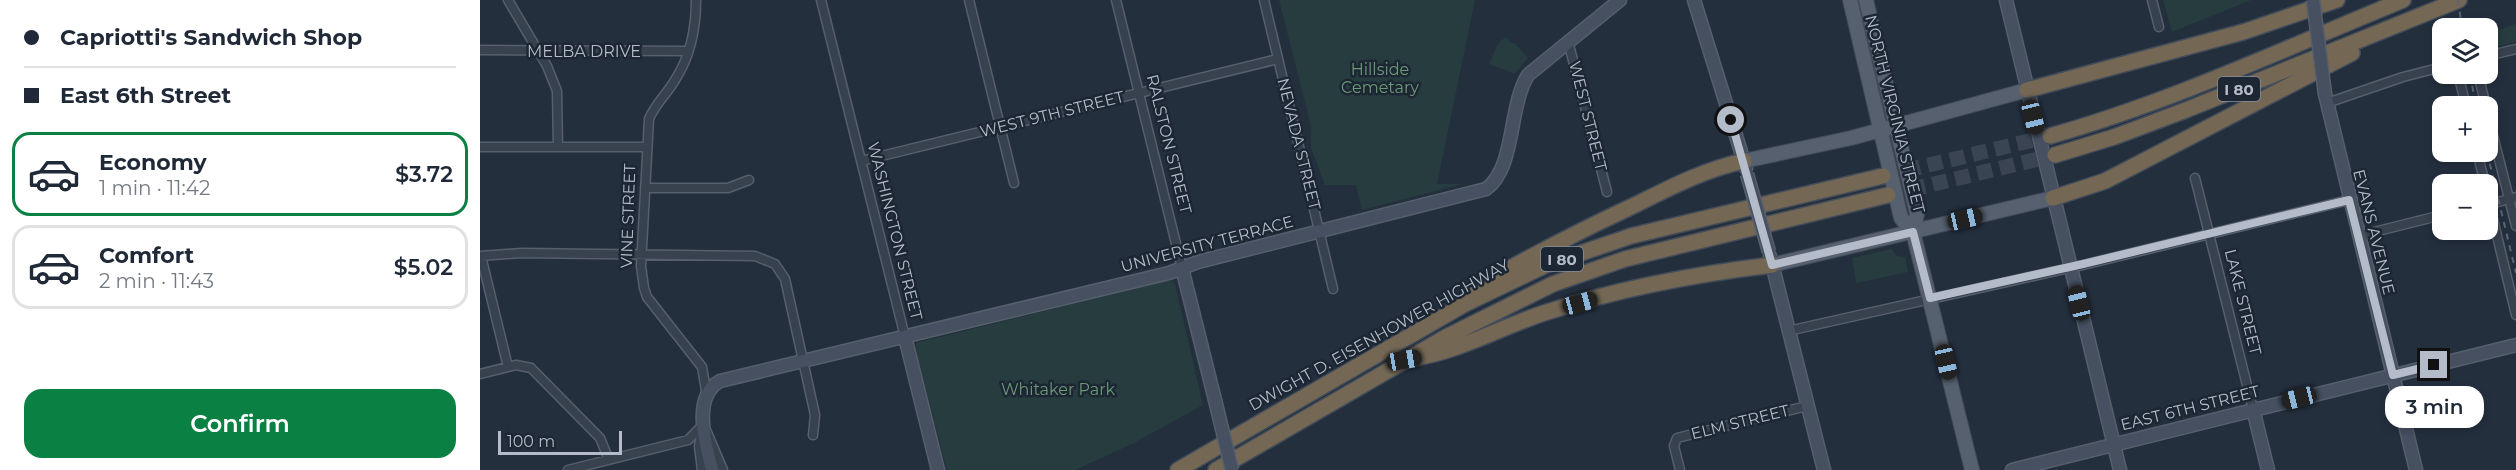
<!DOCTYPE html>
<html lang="en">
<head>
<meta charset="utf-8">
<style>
  body { margin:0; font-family:Montserrat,sans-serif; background:#f6f6f7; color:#1f2937; height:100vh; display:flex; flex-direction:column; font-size:22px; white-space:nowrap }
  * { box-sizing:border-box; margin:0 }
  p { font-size:20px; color:#747a83 }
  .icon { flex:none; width:33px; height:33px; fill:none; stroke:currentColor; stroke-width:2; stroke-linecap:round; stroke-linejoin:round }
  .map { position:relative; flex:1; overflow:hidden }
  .panel { display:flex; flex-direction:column; background:#fff; width:480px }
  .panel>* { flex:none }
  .guide { display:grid; align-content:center; height:132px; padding:0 24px; background:#fff }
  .buttons { position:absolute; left:1952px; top:18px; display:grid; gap:12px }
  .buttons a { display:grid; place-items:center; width:66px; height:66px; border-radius:12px; background:#fff; box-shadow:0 3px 9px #0003; font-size:30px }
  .scale { position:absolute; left:18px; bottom:15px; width:124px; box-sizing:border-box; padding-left:6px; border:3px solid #b4bcc9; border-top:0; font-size:16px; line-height:21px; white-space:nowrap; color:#b4bcc9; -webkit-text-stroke:4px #1d2633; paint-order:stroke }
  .end { position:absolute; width:27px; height:27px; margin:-14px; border:8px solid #b4bcc9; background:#111; box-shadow:0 0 0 3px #111 }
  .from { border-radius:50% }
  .bubble { position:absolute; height:42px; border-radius:18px; background:#fff; box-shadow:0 3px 9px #0003; font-size:20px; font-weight:600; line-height:42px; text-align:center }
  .car { position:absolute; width:18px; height:36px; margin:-18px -9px; border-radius:8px; box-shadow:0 0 4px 2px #0007; background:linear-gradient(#222 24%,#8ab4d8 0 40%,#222 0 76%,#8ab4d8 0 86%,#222 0) }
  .guide b { display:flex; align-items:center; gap:21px; height:57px; font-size:22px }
  .guide b+b { border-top:2px solid #e0e1e3 }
  .guide i { width:15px; height:15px; background:#1f2937 }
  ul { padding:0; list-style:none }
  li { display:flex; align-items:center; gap:18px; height:84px; margin:0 12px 9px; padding:0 12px; border:3px solid #e0e1e3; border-radius:18px }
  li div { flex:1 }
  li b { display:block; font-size:22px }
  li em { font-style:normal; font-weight:600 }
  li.current { border-color:#0b8043 }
  li>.icon { width:54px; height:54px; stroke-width:1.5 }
  .action { display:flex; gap:12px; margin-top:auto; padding:12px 24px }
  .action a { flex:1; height:69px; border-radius:18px; background:#0b8043; color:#fff; font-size:24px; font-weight:600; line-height:69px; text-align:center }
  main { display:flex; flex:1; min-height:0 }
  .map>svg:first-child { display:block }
  .green { fill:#263c3f }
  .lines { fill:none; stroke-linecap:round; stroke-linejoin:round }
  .highway-tunnel { stroke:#3a4453; stroke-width:15; stroke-dasharray:15 8; stroke-linecap:butt }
  .street-casing { stroke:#565f6c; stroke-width:11 }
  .secondary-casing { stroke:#565f6c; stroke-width:15 }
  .primary-casing { stroke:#414a57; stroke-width:16 }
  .highway-casing { stroke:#434c59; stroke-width:18 }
  .street { stroke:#38414e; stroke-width:8 }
  .secondary { stroke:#465061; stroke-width:12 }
  .primary { stroke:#56606e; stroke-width:14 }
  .highway { stroke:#746855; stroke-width:15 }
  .rail { stroke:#5a6575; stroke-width:2; stroke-dasharray:6 6; stroke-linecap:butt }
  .secondary-bridge-casing { stroke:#565f6c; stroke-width:15; stroke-linecap:butt }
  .secondary-bridge { stroke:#465061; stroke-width:12 }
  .route { stroke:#b4bcc9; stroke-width:8 }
  .labels { text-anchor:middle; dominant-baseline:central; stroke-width:5; stroke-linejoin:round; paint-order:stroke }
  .shield { fill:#1d2633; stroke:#878f9c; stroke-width:1.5 }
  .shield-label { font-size:15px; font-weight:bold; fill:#b4bcc9 }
  .street-label { font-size:16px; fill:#b4bcc9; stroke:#1d2633 }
  .park-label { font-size:16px; fill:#6b9a76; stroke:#1d2633 }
</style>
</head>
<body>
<main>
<section class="panel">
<div class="guide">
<b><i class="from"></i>Capriotti's Sandwich Shop</b>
<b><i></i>East 6th Street</b>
</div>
<ul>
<li class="current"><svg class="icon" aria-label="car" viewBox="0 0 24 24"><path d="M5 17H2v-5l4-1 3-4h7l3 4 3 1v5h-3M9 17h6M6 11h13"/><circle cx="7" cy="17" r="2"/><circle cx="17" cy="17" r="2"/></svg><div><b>Economy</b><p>1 min · 11:42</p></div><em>$3.72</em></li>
<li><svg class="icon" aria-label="car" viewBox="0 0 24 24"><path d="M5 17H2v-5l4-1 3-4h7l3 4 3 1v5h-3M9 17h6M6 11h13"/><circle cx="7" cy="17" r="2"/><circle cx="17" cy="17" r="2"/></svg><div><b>Comfort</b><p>2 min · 11:43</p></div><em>$5.02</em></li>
</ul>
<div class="action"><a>Confirm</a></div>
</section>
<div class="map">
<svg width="2036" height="470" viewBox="0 0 2036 470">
  <rect width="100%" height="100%" fill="#242f3e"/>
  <path class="green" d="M 799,0 L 995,0 L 957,184 L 983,184 L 882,210 L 876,185 L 845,185 L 831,148 L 831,126 Z
    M 1683,0 L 1771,0 L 1692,32 Z
    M 2036,24 L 2036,42 L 2007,49 L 2007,34 Z
    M 1026,37 L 1031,43 L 1035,43 L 1048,58 L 1035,74 L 1009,64 C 1015,52 1015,44 1026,37 Z
    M 1411,249 L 1417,256 L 1425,257 L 1428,272 L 1376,283 L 1372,258 Z
    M 686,281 L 692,281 L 695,284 L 723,405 L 654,443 L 595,470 L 467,470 L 436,352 L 436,343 Z"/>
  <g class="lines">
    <path class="highway-tunnel" d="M 1403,176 L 1570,136
      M 1408,195 L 1575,155"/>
    <defs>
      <path id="street" d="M 28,0 L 67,66 L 77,91 L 78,147
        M 216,0 C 216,27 210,57 195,80 C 187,94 175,104 169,119 L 161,266 L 164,288 L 167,297 L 222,367 L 227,396
        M 341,0 L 425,337
        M 489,0 L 534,183
        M 636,0 L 702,268
        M 784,0 L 853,289
        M 1672,0 L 1679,27
        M 1088,41 L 1127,192
        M 0,50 L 208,51
        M 2007,56 L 2036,49
        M 1978,74 L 1986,106
        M 1998,74 L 2006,106
        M 1847,103 L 1923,77 L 1962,67
        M 2007,112 L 2036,226
        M 0,147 L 166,147
        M 1997,152 L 2005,184
        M 381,161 L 798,59
        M 1715,178 L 1773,409
        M 165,188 L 248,188 L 269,180
        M 2007,194 L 2036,315
        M 2007,205 L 2036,197
        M 1878,236 L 1962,215
        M 0,256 L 42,253 L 275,256 L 295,264 L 305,279 L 335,415 L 333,435
        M 1,256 L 28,367
        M 1308,331 L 1603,265 L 1869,200
        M 0,374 L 36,365 L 51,368 L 120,438 L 129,460
        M 226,430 L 243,470
        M 221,434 L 219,446 L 222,470
        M 88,470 L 208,440 L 223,425
        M 1200,470 L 1194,446 L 1197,438 L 1327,406"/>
      <path id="secondary" d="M 1214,0 L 1266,168
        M 1526,0 L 1640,470
        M 1845,94 L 1936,470
        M 1290,256 L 1344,470
        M 702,268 L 735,400
        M 425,337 L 458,470
        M 1773,409 L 1788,470
        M 232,470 C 226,445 211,397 240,381 L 689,273 L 718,262 L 1006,189 C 1036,167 1028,107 1048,75 L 1140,0
        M 1532,470 L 2036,345"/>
      <path id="primary" d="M 1370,0 L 1421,218 L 1433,232 L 1492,470
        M 1386,0 L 1437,214 L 1433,232
        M 1264,161 L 1371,138 L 1547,90
        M 1292,265 L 1573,198"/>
      <path id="highway" d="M 1547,90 L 1763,32 L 1857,0
        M 1570,136 C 1691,102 1806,48 1923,0
        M 1575,155 L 1634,137 L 1706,110 L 1979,0
        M 1573,198 L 1625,181 L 1872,53
        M 993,289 C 1047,258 1101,230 1157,204 C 1191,187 1226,169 1264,161
        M 935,358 C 980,351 1021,327 1064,313 C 1137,289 1216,274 1292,265
        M 698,470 L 985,304 L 1066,265 L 1151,236 L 1403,176
        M 736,470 L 966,337 L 1073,284 L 1145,259 L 1408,195"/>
    </defs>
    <use href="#street" class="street-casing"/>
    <use href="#secondary" class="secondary-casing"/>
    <use href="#primary" class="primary-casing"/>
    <use href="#highway" class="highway-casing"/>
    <use href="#street" class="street"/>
    <use href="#secondary" class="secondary"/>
    <use href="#primary" class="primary"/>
    <use href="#highway" class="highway"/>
    <path class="rail" d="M 1978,0 L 1982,28
      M 1990,74 L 1996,106
      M 2007,152 L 2036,273"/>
    <defs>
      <path id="secondary-bridge" d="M 1833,0 L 1845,94
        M 1267,174 L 1289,252
        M 735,400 L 752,470"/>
    </defs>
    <use href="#secondary-bridge" class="secondary-bridge-casing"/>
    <use href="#secondary-bridge" class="secondary-bridge"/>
  </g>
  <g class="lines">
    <path class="route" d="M 1251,120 L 1292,265 L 1433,232 L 1450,298 L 1603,264 L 1869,200 L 1913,375 L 1954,365"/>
  </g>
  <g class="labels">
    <g class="shield">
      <rect x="1738" y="77" width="42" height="24" rx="4.5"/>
      <rect x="1061" y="247" width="42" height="24" rx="4.5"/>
    </g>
    <g class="shield-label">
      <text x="1759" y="89">I 80</text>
      <text x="1082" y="259">I 80</text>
    </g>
    <g class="street-label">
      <text x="104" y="51">MELBA DRIVE</text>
      <text transform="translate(572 114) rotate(-14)">WEST 9TH STREET</text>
      <text transform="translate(1415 114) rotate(76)">NORTH VIRGINIA STREET</text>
      <text transform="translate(1108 116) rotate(76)">WEST STREET</text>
      <text transform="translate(689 144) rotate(76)">RALSTON STREET</text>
      <text transform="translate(819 144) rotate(76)">NEVADA STREET</text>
      <text transform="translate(148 216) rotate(-88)">VINE STREET</text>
      <text transform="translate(415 231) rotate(76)">WASHINGTON STREET</text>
      <text transform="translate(1894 232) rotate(76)">EVANS AVENUE</text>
      <text transform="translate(727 244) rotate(-15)">UNIVERSITY TERRACE</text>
      <text transform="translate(1763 302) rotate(76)">LAKE STREET</text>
      <text transform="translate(899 335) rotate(-29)">DWIGHT D. EISENHOWER HIGHWAY</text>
      <text transform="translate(1710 408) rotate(-14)">EAST 6TH STREET</text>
      <text transform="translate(1260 422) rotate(-14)">ELM STREET</text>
    </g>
    <g class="park-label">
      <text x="900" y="69">Hillside<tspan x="900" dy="18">Cemetary</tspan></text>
      <text x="578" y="389">Whitaker Park</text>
    </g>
  </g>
</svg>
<div class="buttons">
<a><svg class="icon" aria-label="layers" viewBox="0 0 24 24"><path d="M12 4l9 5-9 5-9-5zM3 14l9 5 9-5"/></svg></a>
<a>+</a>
<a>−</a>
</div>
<div class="scale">100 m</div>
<i class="end from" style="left:1251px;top:120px"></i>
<i class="end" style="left:1954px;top:365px"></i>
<div class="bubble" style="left:1905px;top:386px;width:99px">3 min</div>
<i class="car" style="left:1553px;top:117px;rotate:166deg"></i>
<i class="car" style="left:1485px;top:219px;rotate:77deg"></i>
<i class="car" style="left:1100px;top:303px;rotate:75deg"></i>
<i class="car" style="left:1599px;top:303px;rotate:346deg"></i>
<i class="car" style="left:924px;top:360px;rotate:80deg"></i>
<i class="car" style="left:1466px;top:362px;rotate:167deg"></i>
<i class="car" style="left:1819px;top:398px;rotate:256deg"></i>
</div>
</main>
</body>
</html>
